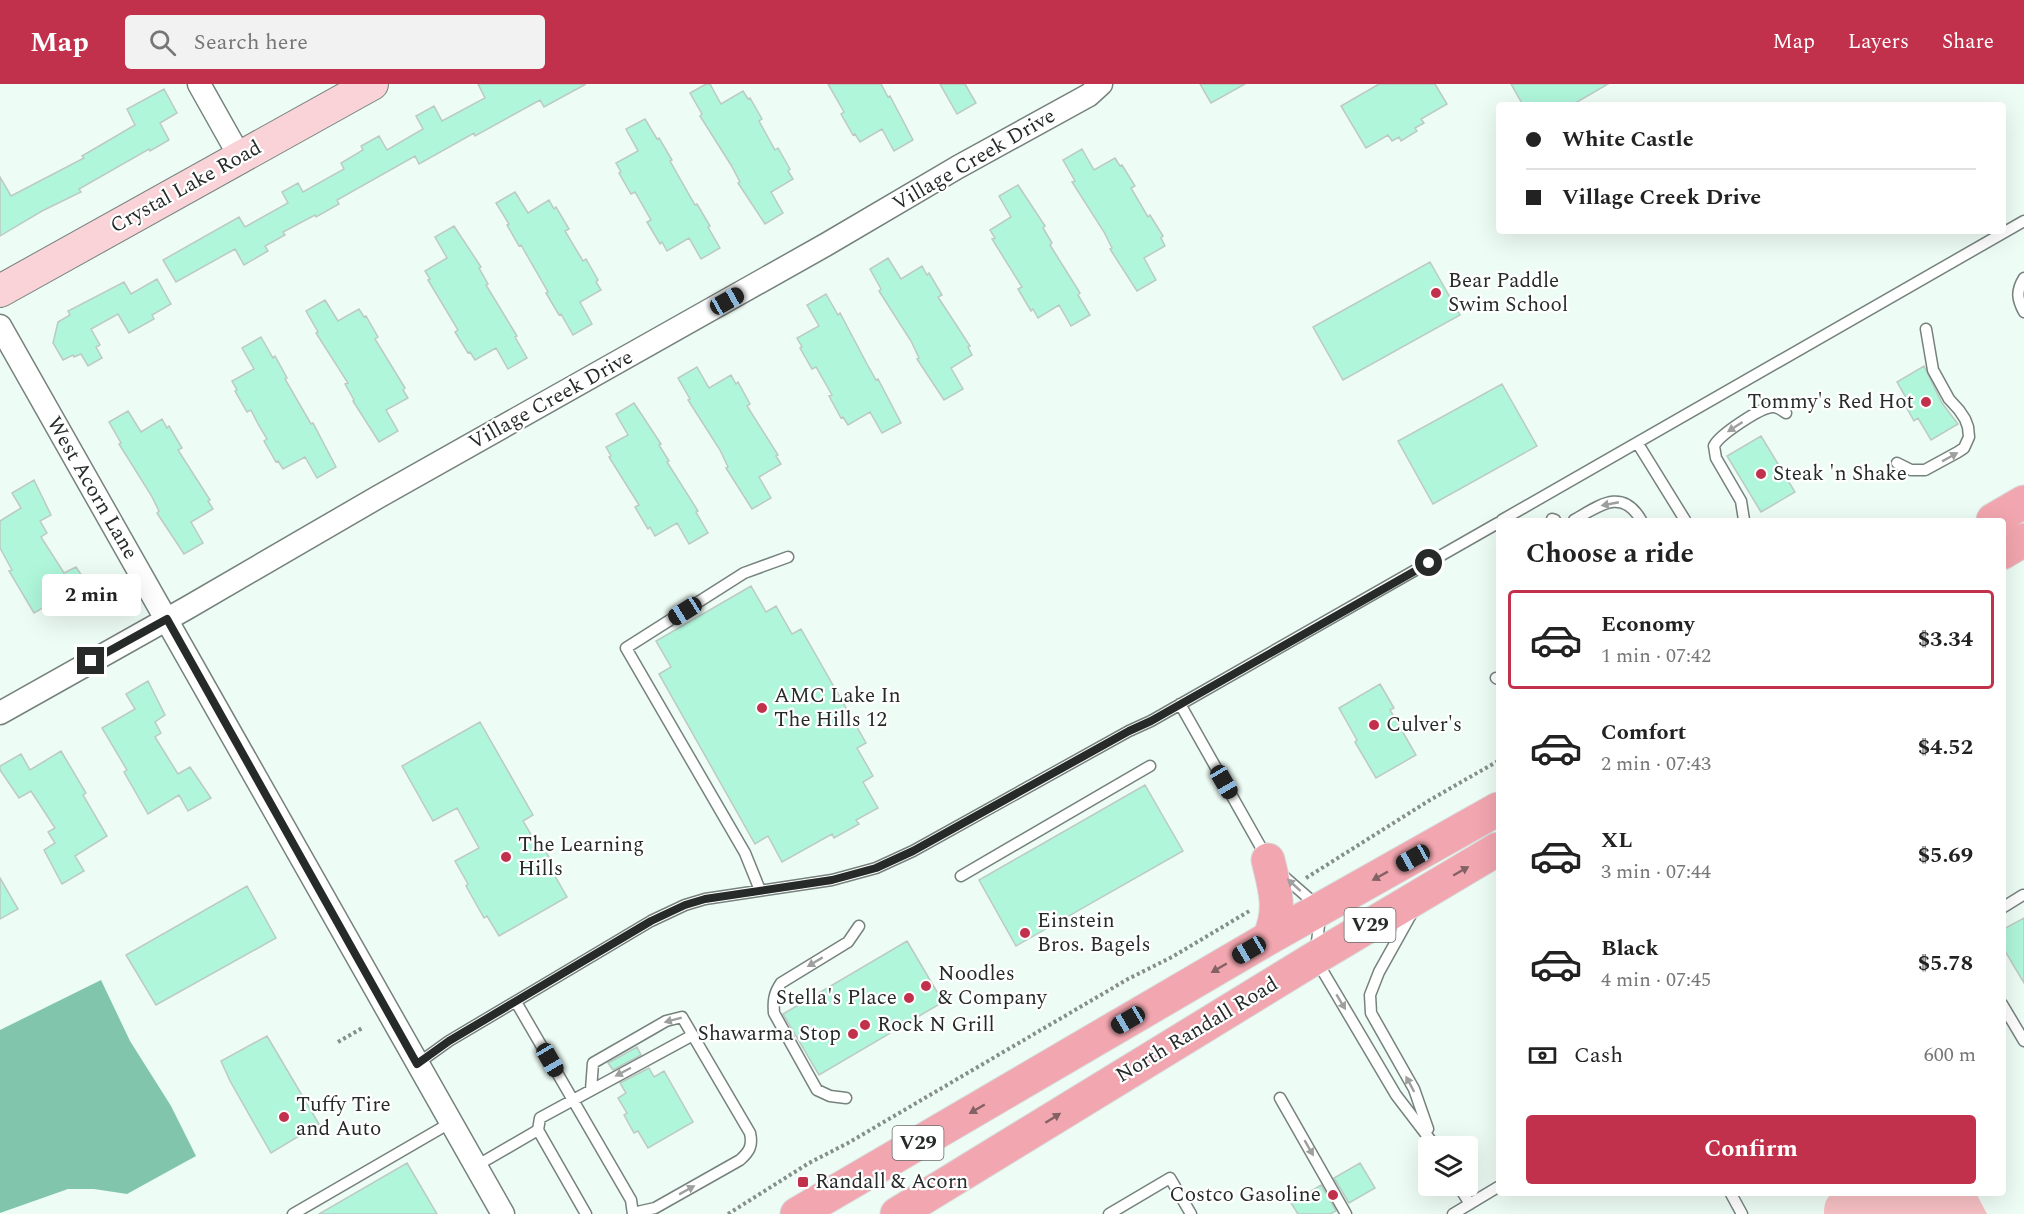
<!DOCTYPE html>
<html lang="en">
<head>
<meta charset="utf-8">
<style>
  body { margin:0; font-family:Spectral,serif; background:#f2f2f2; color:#222; height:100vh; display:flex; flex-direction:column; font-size:22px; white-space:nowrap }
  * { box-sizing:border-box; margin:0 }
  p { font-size:20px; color:#767676 }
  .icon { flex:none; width:33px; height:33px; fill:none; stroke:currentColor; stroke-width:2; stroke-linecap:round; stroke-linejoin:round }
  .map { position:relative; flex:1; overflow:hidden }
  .details { position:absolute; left:1496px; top:434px; width:510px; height:678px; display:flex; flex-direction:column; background:#fff; border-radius:6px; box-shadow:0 6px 24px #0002 }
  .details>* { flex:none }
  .top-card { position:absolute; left:1496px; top:18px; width:510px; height:132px; border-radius:6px; box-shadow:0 6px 24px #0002; display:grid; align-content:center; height:132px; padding:0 30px; background:#fff }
  .controls { position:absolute; left:1418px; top:1052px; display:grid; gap:12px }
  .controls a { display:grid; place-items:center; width:60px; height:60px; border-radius:6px; background:#fff; box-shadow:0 6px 24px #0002; font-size:30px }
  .end { position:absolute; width:27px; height:27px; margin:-14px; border:8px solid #262b29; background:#fff; box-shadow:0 0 0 3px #fff }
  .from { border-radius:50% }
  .bubble { position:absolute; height:42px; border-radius:6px; background:#fff; box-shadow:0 6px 24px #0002; font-size:20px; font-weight:700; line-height:42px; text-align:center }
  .car { position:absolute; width:18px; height:36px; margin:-18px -9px; border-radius:8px; box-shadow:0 0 4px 2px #0007; background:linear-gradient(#222 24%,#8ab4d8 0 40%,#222 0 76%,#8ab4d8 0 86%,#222 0) }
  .top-card b { display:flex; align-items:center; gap:21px; height:57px; font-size:22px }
  .top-card b+b { border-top:2px solid #e0e0e0 }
  .top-card i { width:15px; height:15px; background:#222 }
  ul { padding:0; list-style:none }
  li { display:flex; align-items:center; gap:18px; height:99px; margin:0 12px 9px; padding:0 18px; border:3px solid transparent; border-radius:6px }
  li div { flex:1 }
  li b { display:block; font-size:22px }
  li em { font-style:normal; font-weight:700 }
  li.active { border-color:#c1314c }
  li>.icon { width:54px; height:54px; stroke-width:1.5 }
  h2 { padding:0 30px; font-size:27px; line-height:72px }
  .pay { display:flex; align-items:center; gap:15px; height:66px; padding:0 30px; font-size:22px }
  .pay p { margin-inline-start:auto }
  .cta { display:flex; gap:12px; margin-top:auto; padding:12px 30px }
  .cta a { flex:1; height:69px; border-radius:6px; background:#c1314c; color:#fff; font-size:24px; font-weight:700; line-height:69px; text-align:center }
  header { display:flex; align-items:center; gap:36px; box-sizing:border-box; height:84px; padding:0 30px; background:#c1314c; color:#fff }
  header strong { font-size:28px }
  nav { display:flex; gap:33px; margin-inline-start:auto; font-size:21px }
  .search { width:420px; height:54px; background:#f2f2f2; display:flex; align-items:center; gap:15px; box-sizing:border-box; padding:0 21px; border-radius:6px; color:#767676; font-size:22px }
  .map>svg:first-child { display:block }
  .green { fill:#f7c1c4 }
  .water { fill:#81c5ac }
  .building { fill:#aff6db; stroke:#bdcac4; stroke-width:1.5 }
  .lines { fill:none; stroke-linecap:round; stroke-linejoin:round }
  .lane-casing { stroke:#76827d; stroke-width:13 }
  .street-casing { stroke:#76827d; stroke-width:25 }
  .secondary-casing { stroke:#76827d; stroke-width:34 }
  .primary-casing { stroke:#d8d9d8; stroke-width:35 }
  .path { stroke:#868f8b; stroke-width:4; stroke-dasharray:3 3; stroke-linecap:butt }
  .lane { stroke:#fff; stroke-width:10 }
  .street { stroke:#fff; stroke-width:22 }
  .secondary { stroke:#f9d3d7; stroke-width:32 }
  .primary { stroke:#f2a6af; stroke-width:33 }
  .oneway { fill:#9da09f }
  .oneway2 { fill:#826265 }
  .route { stroke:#262b29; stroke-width:8 }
  .poi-dot { fill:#c1314c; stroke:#fff; stroke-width:2 }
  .labels { text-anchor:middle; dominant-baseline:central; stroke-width:4.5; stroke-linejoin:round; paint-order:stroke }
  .shield { fill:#fff; stroke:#676b69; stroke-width:1.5 }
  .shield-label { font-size:20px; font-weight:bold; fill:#262b29 }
  .street-label { font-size:21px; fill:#262b29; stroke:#fff }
  .poi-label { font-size:21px; fill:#262b29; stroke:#fff; text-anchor:start }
</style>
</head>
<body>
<header>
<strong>Map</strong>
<div class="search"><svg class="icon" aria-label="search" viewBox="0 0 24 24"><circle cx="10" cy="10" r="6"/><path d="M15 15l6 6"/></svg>Search here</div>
<nav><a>Map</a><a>Layers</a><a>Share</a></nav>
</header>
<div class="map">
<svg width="2024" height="1130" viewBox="0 0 2024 1130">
  <rect width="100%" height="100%" fill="#eefcf6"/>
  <path class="green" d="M 1835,1108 L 1976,1109 L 1987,1130 L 1824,1130 C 1824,1121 1825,1113 1835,1108 Z"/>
  <path class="water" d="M 101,896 L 130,957 L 171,1022 L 196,1072 L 127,1110 L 94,1105 L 68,1105 L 0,1129 L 0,946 Z"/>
  <path class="building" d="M 478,0 L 586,0 L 544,23 L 540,16 L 475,52 L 474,49 L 419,80 L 415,72 L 337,116 L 339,120 L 316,133 L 315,131 L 283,148 L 285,151 L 265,162 L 268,167 L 244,181 L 235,165 L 176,198 L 163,176 L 239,133 L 245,143 L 288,119 L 282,108 L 298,99 L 303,108 L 344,85 L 341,79 L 363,66 L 361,62 L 379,52 L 387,66 L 423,45 L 416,32 L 434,22 L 442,37 L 485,14 Z
    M 706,0 L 710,0 L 721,20 L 743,7 L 748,15 L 750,14 L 762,35 L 759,37 L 775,66 L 778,64 L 790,85 L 788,87 L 793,95 L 771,108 L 783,129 L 765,140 L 738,99 L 740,98 L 731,81 L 700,32 L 702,30 L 690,9 Z
    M 828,0 L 881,0 L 888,13 L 890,12 L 913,56 L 894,67 L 882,45 L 860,58 L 855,50 L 853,51 L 841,30 L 844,28 Z
    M 940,0 L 965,0 L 976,19 L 957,30 Z
    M 1200,0 L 1245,0 L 1211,19 Z
    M 1379,0 L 1435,0 L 1447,20 L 1421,35 L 1424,39 L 1415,44 L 1417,47 L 1401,57 L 1399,53 L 1392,57 L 1388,51 L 1366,64 L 1341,22 Z
    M 1511,0 L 1608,0 L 1572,21 L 1523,21 Z
    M 164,5 L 177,29 L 160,39 L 169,56 L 150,67 L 149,65 L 79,105 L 81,108 L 42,127 L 0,152 L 0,93 L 11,112 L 84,74 L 82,72 L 135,41 L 127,25 Z
    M 645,35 L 657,55 L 659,54 L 672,76 L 670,77 L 695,121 L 697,120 L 710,142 L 708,143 L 720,164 L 701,175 L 689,154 L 667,167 L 662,158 L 660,160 L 647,138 L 651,136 L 635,108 L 631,110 L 619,89 L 621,88 L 616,79 L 638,67 L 626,45 Z
    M 1082,65 L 1094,86 L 1115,74 L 1120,82 L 1122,81 L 1135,102 L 1131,104 L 1148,133 L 1150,131 L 1163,152 L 1161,154 L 1165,162 L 1144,174 L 1156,196 L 1137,207 L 1110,165 L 1112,164 L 1104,148 L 1072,98 L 1075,97 L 1063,76 Z
    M 1018,101 L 1045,142 L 1043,144 L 1052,159 L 1050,161 L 1080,209 L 1078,211 L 1090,231 L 1071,242 L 1059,221 L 1038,234 L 1033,225 L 1031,227 L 1018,205 L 1022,203 L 992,155 L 995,154 L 990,146 L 1011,133 L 999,112 Z
    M 515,108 L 528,129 L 549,116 L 554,125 L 556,123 L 569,145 L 565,147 L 583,177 L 586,175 L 598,196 L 596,198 L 601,206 L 580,218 L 592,240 L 573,251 L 561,230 L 559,231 L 546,209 L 548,208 L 521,161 L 519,162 L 507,141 L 509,140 L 496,119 Z
    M 454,142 L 481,183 L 479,184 L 488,200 L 486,201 L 517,252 L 515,253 L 527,274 L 508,285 L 496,264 L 475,276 L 470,268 L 468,269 L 455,248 L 458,246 L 428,196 L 430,195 L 425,187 L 447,174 L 435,153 Z
    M 888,174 L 901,195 L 922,182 L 927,191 L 929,189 L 942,211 L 938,213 L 970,262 L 968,263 L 972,271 L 951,284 L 963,305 L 944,316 L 917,275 L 919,274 L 911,257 L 879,207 L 881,205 L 870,185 Z
    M 1430,178 L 1460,231 L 1343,296 L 1313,243 Z
    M 157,195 L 171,220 L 152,231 L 154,235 L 129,249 L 118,230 L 91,245 L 100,261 L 96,263 L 102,274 L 88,282 L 81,270 L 74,273 L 73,271 L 63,276 L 53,259 L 58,238 L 70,231 L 68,227 L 124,198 L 131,210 Z
    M 826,210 L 838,231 L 840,229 L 867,280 L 876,296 L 878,295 L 901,339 L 882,349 L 870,328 L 848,341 L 843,333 L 841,334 L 829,312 L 832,311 L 816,283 L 812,285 L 800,264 L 802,263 L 797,254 L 819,242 L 807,221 Z
    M 325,216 L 338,237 L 359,225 L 364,233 L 366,232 L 378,253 L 375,255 L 405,304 L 403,306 L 408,314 L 386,326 L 398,347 L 379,358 L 353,317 L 354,316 L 345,300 L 348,299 L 316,249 L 318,248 L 306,227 Z
    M 261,253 L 273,274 L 275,272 L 287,294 L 285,295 L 311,340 L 313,339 L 336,383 L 317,394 L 305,373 L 283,385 L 278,377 L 276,378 L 264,357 L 267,355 L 258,340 L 251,326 L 247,328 L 235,307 L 237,306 L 232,297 L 254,285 L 242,264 Z
    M 1924,282 L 1942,319 L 1958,340 L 1931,356 L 1918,334 L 1914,337 L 1904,319 L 1908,317 L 1897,298 Z
    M 697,283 L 709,304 L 731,291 L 736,300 L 738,298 L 750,320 L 747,322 L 778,371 L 776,372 L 781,380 L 759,393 L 771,414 L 752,425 L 726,384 L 728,383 L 720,366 L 688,316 L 690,315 L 678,294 Z
    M 1502,300 L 1537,362 L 1433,420 L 1398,357 Z
    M 634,319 L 661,360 L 659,361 L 669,377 L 667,378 L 698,427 L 696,428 L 708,449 L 689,460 L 677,439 L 655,452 L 650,443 L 648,445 L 635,423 L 639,421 L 609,373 L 611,372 L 606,363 L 628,351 L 616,330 Z
    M 128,327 L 141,348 L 162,335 L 167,344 L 169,342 L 182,364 L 178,366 L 210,416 L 208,417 L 213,425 L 191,438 L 203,459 L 184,470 L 157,429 L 159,427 L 151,411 L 119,360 L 121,359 L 109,338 Z
    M 1761,352 L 1795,408 L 1761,428 L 1727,372 Z
    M 34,396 L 51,431 L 40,437 L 47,449 L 41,453 L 64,489 L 76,483 L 97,514 L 74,527 L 65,511 L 34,529 L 9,487 L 12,486 L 0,464 L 0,437 L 21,424 L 12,409 Z
    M 751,502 L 766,528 L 776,522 L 792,550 L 801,545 L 866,659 L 857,664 L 873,692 L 863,698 L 878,724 L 856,736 L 859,740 L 834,754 L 832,750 L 782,778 L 768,752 L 755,760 L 659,590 L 671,583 L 656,557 Z
    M 148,597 L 165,631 L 155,638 L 161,649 L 155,653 L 178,690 L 190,683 L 211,714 L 188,727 L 179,711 L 148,730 L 124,688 L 127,686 L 102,644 L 135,625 L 126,610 Z
    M 1380,600 L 1394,624 L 1390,626 L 1416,671 L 1376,694 L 1355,658 L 1357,656 L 1339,624 Z
    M 480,638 L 533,731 L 523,737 L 539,764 L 543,762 L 558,790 L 555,792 L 567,813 L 499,852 L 487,832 L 484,834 L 466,802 L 468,800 L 455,777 L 479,764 L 457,724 L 433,737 L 402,682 Z
    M 61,667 L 86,709 L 83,711 L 107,752 L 75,772 L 84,787 L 62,800 L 44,766 L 55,759 L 48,748 L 55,744 L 31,707 L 19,714 L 0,686 L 0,682 L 21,670 L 30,686 Z
    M 1145,701 L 1183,767 L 1016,862 L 979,796 Z
    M 0,794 L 18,825 L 0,835 Z
    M 247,802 L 276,854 L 156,921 L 126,871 Z
    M 2024,834 L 2024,899 L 2002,862 L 2002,846 Z
    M 907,857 L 943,918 L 819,991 L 783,930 Z
    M 267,952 L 319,1040 L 271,1069 L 230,997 L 221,977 Z
    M 637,963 L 641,971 L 613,986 L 608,979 Z
    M 649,984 L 654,993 L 664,987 L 693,1038 L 648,1064 L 638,1047 L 634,1049 L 624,1031 L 627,1029 L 618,1014 L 626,1009 L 620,999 Z
    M 407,1079 L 437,1130 L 319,1130 Z
    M 1360,1079 L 1375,1104 L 1349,1119 L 1334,1094 Z
    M 1321,1101 L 1336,1127 L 1330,1130 L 1298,1130 L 1291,1119 Z"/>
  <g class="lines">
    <defs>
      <path id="lane" d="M 2024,194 C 2016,207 2017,215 2024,228
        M 1638,360 L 1685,436
        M 1897,379 L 1911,386 L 1925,386 L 1958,368 L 1964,364 L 1969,353 L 1968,343 L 1965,335 L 1959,326 L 1949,315 L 1933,286 L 1926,245
        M 1552,435 L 1555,436
        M 1502,436 L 2024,137
        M 1574,436 C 1599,422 1622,403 1641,436
        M 1744,436 L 1741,417 L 1716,374 L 1714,362 C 1719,351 1761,323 1773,323 C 1778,323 1782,326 1786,329
        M 1496,594 L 1498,595
        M 1180,620 L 1267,774
        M 1281,790 L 1321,825 L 1315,874 L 1396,1011 L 1435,1062
        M 961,792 L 1150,682
        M 760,806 L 745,769 L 626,564 L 744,489 L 788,473
        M 2002,824 L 2023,811
        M 1413,827 L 1379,888 L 1370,911 L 1371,929 L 1414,1005 L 1428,1045
        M 516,918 L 631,1116 L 633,1130
        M 2002,920 L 2024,957
        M 417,980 L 449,957 L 651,837 L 685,821 L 705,815 L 832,796 L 876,784 L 913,767 L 1129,647 L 1151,637 L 1498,439
        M 591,1006 L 593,979 L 666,937 L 682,933 L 750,1049 C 753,1062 749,1068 740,1076 L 655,1124 L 633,1129
        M 846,1014 L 830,1012 L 817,1006 L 774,929 C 773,917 774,909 781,899 L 848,858 L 859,842
        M 1280,1014 L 1346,1130
        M 538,1046 L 540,1034 L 693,951
        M 476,1082 L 538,1046 L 586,1130
        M 1458,1101 L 1470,1120
        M 1730,1108 L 1742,1130
        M 293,1130 L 450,1039
        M 1109,1130 L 1170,1094 L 1191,1130
        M 1453,1130 L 1498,1103"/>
      <path id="street" d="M 199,0 L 240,73
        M 0,242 L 503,1130
        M 0,629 L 187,524 L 378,413 L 827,160 L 958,83 L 1089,11 L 1101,0"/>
      <path id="secondary" d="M 0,207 L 372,0"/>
      <path id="primary" d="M 1993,436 L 2024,418
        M 2002,469 L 2024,456
        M 1268,776 C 1275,805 1282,826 1269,854
        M 797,1130 L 1269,854 L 1498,725
        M 897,1130 L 1315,874 L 1498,765"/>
    </defs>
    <use href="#lane" class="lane-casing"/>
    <use href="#street" class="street-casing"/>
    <use href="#secondary" class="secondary-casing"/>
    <use href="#primary" class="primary-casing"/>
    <path class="path" d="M 1306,794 L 1430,716 L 1498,677
      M 338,958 L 364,943
      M 728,1130 L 809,1079 L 848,1059 L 1128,895 L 1172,873 L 1251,826"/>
    <use href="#lane" class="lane"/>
    <use href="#street" class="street"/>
    <use href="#secondary" class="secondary"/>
    <use href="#primary" class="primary"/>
  </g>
  <defs><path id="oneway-solid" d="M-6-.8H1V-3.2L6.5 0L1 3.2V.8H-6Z" transform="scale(1.5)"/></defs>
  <g class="oneway">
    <use href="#oneway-solid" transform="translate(1735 343) rotate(147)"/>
    <use href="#oneway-solid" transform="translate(1950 373) rotate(-29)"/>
    <use href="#oneway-solid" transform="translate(1610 420) rotate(169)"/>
    <use href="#oneway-solid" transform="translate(1294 801) rotate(-138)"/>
    <use href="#oneway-solid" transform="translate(815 878) rotate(149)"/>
    <use href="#oneway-solid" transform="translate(1341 918) rotate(59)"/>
    <use href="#oneway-solid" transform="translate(673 936) rotate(165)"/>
    <use href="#oneway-solid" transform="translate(623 988) rotate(152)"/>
    <use href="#oneway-solid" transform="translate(1410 1000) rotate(-118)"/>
    <use href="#oneway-solid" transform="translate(1309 1064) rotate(60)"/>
    <use href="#oneway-solid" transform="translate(687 1106) rotate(-29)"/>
  </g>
  <g class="oneway2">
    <use href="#oneway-solid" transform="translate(1461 787) rotate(-30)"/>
    <use href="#oneway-solid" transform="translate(1380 792) rotate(151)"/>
    <use href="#oneway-solid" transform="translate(1219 884) rotate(150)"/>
    <use href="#oneway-solid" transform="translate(977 1025) rotate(150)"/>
    <use href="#oneway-solid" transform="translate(1053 1034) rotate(-32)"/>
  </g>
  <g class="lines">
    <path class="route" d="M 91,577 L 167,535 L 417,980 L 449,957 L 651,837 L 685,821 L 705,815 L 832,796 L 876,784 L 913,767 L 1129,647 L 1151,637 L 1429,479"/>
  </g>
  <g class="poi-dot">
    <circle cx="1436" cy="209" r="6"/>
    <circle cx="1926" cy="318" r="6"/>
    <circle cx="1761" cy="390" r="6"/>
    <circle cx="762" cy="624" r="6"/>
    <circle cx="1374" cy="641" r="6"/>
    <circle cx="506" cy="773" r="6"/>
    <circle cx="1025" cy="849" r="6"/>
    <circle cx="926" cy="902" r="6"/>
    <circle cx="909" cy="914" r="6"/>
    <circle cx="865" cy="941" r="6"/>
    <circle cx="853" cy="950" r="6"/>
    <circle cx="284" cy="1033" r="6"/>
    <rect x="797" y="1092" width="12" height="12" rx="3"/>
    <circle cx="1333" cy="1111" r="6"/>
  </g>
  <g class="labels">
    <g class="shield">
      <rect x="1344.5" y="824" width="51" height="34" rx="4.5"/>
      <rect x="892.5" y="1042" width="51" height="34" rx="4.5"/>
    </g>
    <g class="shield-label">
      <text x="1370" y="841">V29</text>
      <text x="918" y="1059">V29</text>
    </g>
    <g class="street-label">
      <text transform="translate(974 76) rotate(-30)">Village Creek Drive</text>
      <text transform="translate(186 103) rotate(-29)">Crystal Lake Road</text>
      <text transform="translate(551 316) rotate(-29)">Village Creek Drive</text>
      <text transform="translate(92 404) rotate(60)">West Acorn Lane</text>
      <text transform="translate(1197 946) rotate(-31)">North Randall Road</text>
    </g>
    <g class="poi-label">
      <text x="1448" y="197">Bear Paddle<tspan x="1448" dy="24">Swim School</tspan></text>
      <text x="1914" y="318" text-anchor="end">Tommy's Red Hot</text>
      <text x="1773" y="390">Steak 'n Shake</text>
      <text x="774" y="612">AMC Lake In<tspan x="774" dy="24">The Hills 12</tspan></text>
      <text x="1386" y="641">Culver's</text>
      <text x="518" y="761">The Learning<tspan x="518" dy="24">Hills</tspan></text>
      <text x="1037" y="837">Einstein<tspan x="1037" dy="24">Bros. Bagels</tspan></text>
      <text x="938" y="890">Noodles<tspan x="938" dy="24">&amp; Company</tspan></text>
      <text x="897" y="914" text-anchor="end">Stella's Place</text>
      <text x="877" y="941">Rock N Grill</text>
      <text x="841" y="950" text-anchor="end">Shawarma Stop</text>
      <text x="296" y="1021">Tuffy Tire<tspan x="296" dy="24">and Auto</tspan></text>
      <text x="815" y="1098">Randall &amp; Acorn</text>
      <text x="1321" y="1111" text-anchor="end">Costco Gasoline</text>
    </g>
  </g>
</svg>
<div class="controls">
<a><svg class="icon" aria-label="layers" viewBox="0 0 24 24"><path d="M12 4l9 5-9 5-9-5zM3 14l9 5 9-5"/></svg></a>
</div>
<i class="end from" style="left:1429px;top:479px"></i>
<i class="end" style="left:91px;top:577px"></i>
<div class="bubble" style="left:42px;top:490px;width:99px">2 min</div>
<i class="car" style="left:727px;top:217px;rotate:61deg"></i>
<i class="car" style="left:685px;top:527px;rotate:238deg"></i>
<i class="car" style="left:1224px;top:698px;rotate:150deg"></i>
<i class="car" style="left:1413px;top:774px;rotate:241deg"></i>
<i class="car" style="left:1249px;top:866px;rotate:240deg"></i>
<i class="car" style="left:1128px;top:936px;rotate:240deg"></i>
<i class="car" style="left:550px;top:976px;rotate:150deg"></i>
<div class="top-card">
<b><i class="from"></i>White Castle</b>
<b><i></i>Village Creek Drive</b>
</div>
<section class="details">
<h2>Choose a ride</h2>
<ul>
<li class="active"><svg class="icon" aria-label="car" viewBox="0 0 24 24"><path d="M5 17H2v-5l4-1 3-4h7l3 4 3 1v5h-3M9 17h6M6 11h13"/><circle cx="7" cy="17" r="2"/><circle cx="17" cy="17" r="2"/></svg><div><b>Economy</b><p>1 min · 07:42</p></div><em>$3.34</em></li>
<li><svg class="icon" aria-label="car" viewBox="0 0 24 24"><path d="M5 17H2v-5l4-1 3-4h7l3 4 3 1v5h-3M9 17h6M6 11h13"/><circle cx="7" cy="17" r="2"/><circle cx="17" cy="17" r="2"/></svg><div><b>Comfort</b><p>2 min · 07:43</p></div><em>$4.52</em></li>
<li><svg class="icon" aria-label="car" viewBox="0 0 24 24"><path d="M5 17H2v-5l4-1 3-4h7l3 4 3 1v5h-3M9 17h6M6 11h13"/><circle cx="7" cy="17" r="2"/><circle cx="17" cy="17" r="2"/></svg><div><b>XL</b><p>3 min · 07:44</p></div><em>$5.69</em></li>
<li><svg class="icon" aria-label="car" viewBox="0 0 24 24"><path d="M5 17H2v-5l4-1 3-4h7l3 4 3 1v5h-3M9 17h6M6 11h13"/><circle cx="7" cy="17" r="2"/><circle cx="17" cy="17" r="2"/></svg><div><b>Black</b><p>4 min · 07:45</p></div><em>$5.78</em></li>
</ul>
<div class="pay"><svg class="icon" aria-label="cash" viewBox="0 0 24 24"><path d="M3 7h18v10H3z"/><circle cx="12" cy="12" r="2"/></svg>Cash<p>600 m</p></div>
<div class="cta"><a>Confirm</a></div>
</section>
</div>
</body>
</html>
